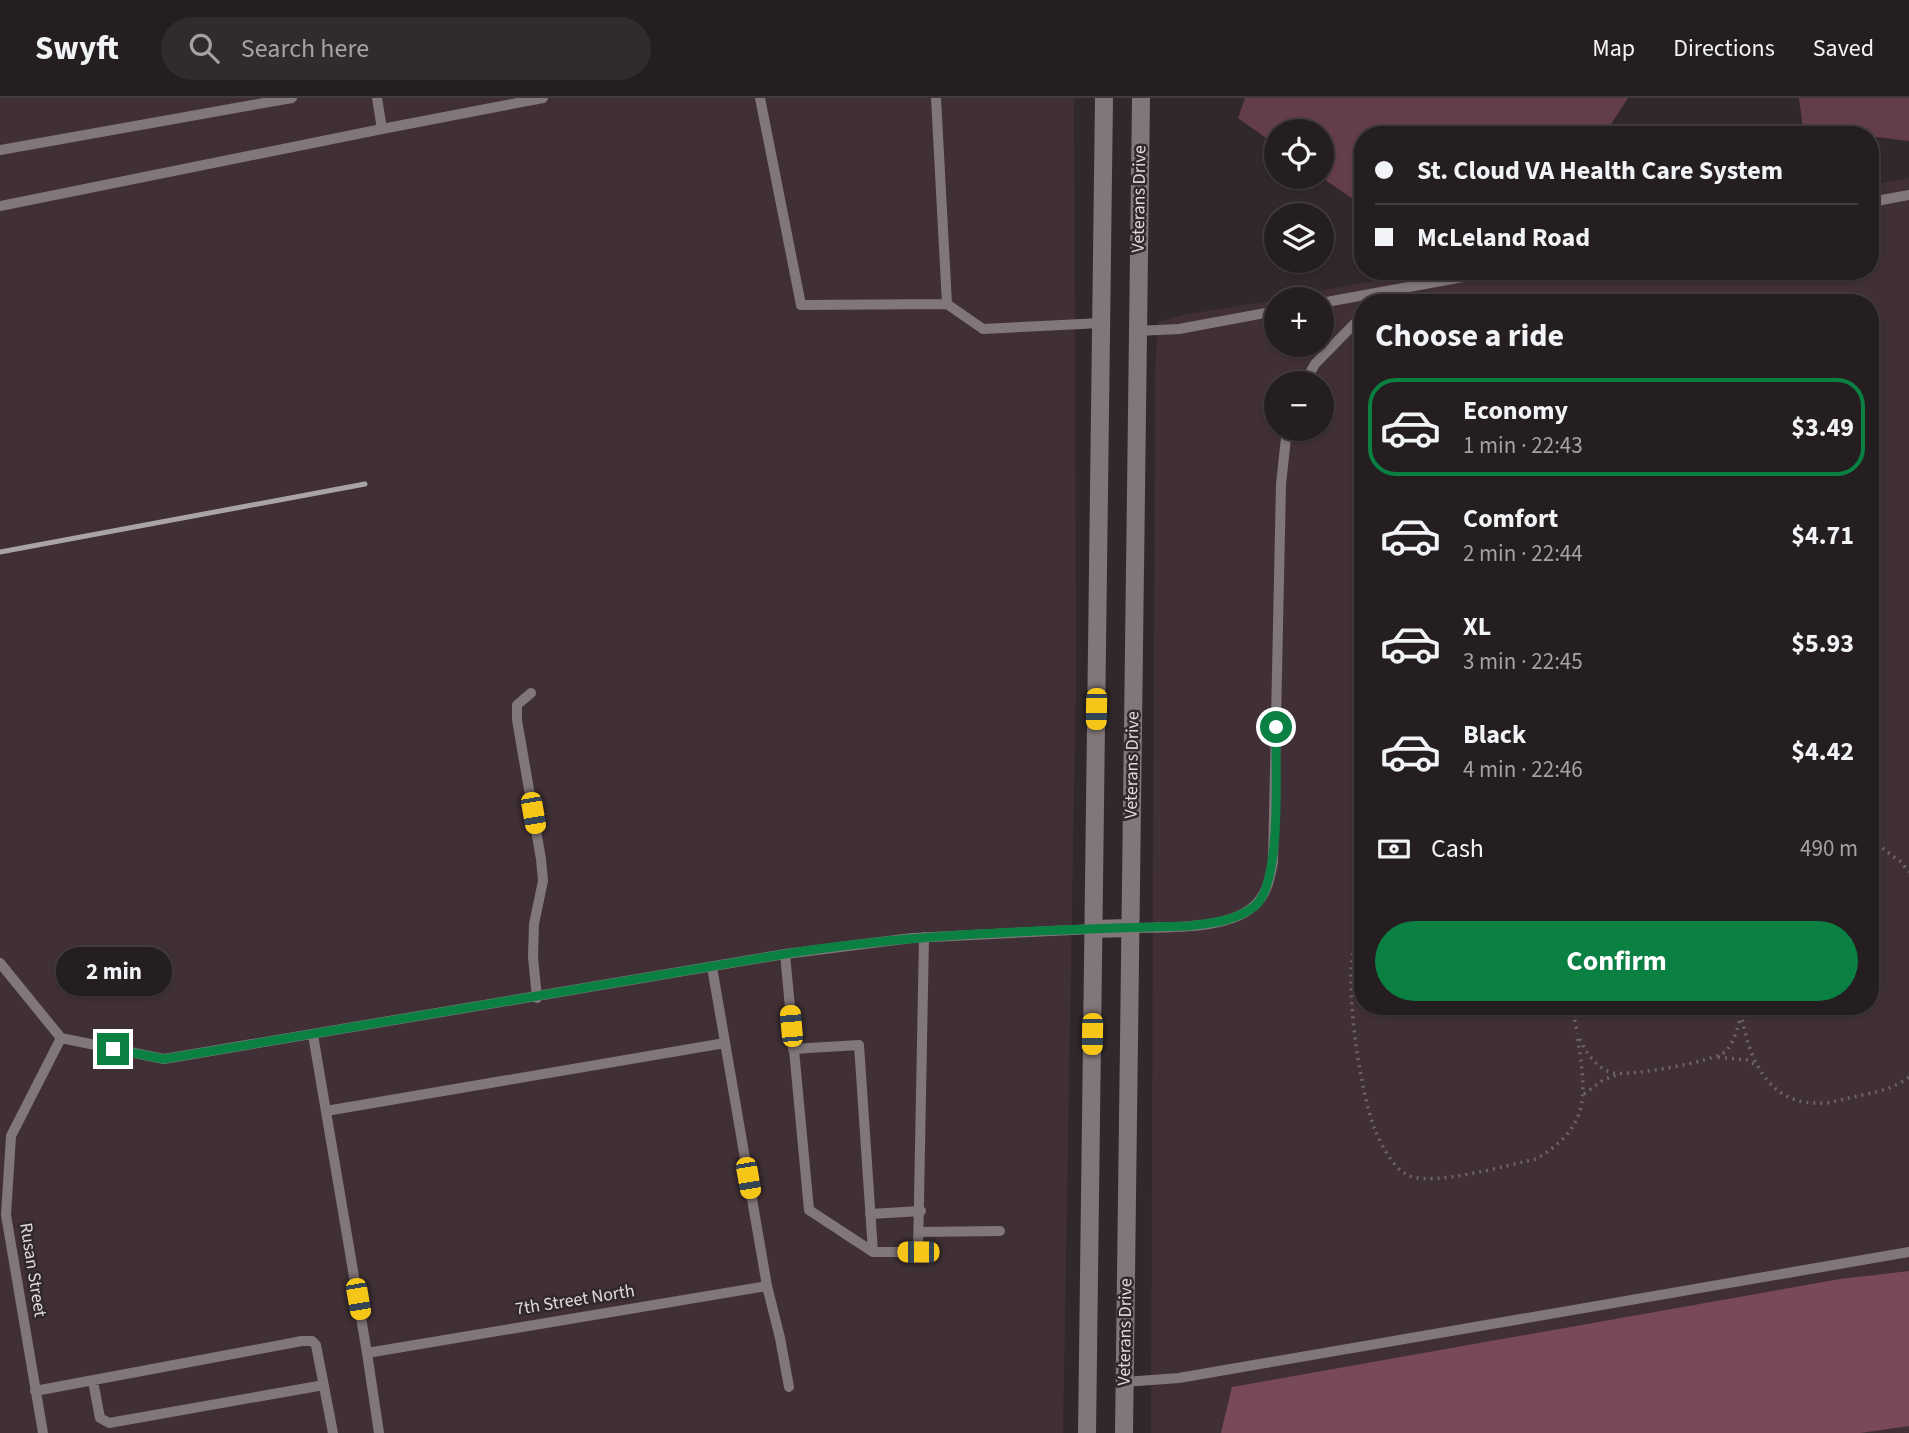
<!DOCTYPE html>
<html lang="en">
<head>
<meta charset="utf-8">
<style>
  body { margin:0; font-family:"Source Sans 3",sans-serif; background:#312b2d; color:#f1f3f6; height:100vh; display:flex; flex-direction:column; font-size:26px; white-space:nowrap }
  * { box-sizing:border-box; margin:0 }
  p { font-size:23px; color:#a3a2a5 }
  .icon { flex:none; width:38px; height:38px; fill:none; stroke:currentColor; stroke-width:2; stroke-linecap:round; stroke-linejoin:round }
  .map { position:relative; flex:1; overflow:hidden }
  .side { position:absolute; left:1354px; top:196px; width:525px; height:721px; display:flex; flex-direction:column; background:#251e20; border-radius:28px; box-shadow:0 2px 5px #0004,0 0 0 2px #423c3e }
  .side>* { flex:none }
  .guide { position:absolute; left:1354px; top:28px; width:525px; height:154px; border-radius:28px; box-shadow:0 2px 5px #0004,0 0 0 2px #423c3e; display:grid; align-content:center; height:154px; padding:0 21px; background:#251e20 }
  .controls { position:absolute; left:1264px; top:21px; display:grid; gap:14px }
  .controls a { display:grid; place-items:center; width:70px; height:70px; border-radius:50%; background:#251e20; box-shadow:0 2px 5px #0004,0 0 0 2px #423c3e; font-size:35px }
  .end { position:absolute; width:32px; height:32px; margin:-16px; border:9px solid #0b8043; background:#fff; box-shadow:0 0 0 4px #fff }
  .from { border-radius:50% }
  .bubble { position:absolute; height:49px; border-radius:24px; background:#251e20; box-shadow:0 2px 5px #0004,0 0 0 2px #423c3e; font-size:23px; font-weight:700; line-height:49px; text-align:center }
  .car { position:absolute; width:21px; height:42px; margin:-21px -10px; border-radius:9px; box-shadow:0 0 5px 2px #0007; background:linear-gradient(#f5c518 24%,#345 0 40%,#f5c518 0 76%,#345 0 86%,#f5c518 0) }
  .guide b { display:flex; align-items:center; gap:24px; height:66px; font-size:26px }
  .guide b+b { border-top:2px solid #423c3e }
  .guide i { width:18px; height:18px; background:#f1f3f6 }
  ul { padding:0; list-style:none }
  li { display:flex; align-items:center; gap:21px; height:98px; margin:0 14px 10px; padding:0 7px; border:4px solid transparent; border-radius:28px }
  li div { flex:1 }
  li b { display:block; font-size:26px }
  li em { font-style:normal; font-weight:700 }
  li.on { border-color:#0b8043 }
  li>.icon { width:63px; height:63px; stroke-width:1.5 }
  h2 { padding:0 21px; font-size:32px; line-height:84px }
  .pay { display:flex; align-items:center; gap:18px; height:77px; padding:0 21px; font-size:26px }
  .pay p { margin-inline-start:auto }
  .primary-button { display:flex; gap:14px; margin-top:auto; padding:14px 21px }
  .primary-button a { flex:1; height:80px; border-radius:42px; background:#0b8043; color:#fff; font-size:28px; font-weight:700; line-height:80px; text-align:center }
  header { display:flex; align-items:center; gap:42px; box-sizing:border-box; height:98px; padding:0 35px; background:#251e20; border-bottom:2px solid #423c3e }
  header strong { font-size:33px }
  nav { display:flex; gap:38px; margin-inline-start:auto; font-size:24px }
  .search { width:490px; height:63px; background:#312b2d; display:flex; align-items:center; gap:18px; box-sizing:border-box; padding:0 24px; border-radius:38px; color:#a3a2a5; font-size:26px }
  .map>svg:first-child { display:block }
  .built { fill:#403035; fill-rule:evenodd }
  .green { fill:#643d4b }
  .forest { fill:#79495a }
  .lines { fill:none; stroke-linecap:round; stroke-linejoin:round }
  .path { stroke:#6c6466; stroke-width:3.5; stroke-dasharray:2 5; stroke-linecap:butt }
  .service { stroke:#817679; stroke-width:10 }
  .minor { stroke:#817679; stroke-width:18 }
  .secondary { stroke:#817679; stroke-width:18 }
  .rail { stroke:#aaa3a5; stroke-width:5 }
  .route { stroke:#0b8043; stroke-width:9 }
  .labels { text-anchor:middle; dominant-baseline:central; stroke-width:5; stroke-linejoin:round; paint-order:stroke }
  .street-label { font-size:18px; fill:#e0dadb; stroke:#31282b }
</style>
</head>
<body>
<header>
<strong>Swyft</strong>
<div class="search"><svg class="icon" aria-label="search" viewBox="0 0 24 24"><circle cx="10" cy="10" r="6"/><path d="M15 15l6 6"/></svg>Search here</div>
<nav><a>Map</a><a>Directions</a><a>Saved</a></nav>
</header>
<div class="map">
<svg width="1909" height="1335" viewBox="0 0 1909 1335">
  <rect width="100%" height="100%" fill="#31282b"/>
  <path class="built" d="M 0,0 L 1074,0 L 1076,578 L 1063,1335 L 0,1335 Z
    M 1909,80 L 1909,1335 L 1151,1335 L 1155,273 L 1158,224 L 1181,217 L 1276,202 L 1276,247 L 1321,247 L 1321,201 L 1279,201 L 1423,173 L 1871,173 L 1871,87 ZM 1363,205 L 1871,205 L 1871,908 L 1363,908 ZM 1276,285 L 1321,285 L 1321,331 L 1276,331 Z"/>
  <path class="green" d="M 1245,0 L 1628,0 L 1604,37 L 1363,37 L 1363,108 L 1321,79 L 1321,33 L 1276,33 L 1276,47 L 1238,20 Z
    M 1799,0 L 1909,0 L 1909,43 L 1803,30 Z"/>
  <path class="forest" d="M 1909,1173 L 1909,1328 L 1860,1335 L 1221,1335 L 1232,1289 L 1840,1181 Z"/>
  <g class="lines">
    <path class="path" d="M 1871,742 L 1901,764 L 1909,774
      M 1363,830 C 1336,854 1361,999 1375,1032 C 1382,1048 1394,1072 1410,1078 C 1435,1088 1508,1067 1536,1061 C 1594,1027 1585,993 1577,935
      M 1572,908 L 1577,934
      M 1740,908 C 1746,951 1763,1005 1816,1005 C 1828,1006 1841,1002 1853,999 C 1872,995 1894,991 1909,979
      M 1580,941 C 1586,955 1597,971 1613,975 C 1630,978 1714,964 1726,953 C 1734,944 1738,929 1741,918
      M 1718,959 L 1747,962 L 1754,966
      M 1584,996 L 1603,982 L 1619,976"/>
    <path class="service" d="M 760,0 L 801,207 L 947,206 L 983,231 L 1101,225
      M 936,0 L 947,206
      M 382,31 L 543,0
      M 0,52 L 292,0
      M 1871,104 L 1909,97
      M 0,108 L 382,31 L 377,0
      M 1321,205 L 1496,173
      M 1137,233 L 1179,231 L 1276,213
      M 1304,285 L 1315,266 L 1363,217
      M 531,595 L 517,607 L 517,622 L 541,761 L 543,783 L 534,826 L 533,859 L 537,900
      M 1130,830 C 1165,829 1232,833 1257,805 C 1268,793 1270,779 1273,764 L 1281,386 L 1287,331
      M 785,856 L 809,1112 L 873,1154 L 918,1154 L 924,839
      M 0,865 L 61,940 L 164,961 L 785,856 L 912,840 L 1093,831
      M 712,869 L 767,1188
      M 313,937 L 367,1255
      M 793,951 L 859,947 L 873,1154
      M 326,1013 L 725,945
      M 870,1116 L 921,1113
      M 919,1134 L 1000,1133
      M 93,1283 L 100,1320 L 109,1325 L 324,1287
      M 1124,1284 L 1179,1280 L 1909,1154
      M 35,1293 L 302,1243 L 312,1243 L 316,1247 L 333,1335
      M 43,1335 L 6,1117 L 11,1038 L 61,940
      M 379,1335 L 367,1255 L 767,1188 L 780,1240 L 789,1289"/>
    <path class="minor" d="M 1093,831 L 1130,830"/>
    <path class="secondary" d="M 1087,1335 L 1104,0
      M 1124,1335 L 1141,0"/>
    <path class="rail" d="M 0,454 L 365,386"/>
  </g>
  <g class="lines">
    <path class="route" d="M 113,951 L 164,961 L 779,857 C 914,835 1051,832 1188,828 C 1211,825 1236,823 1255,808 C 1283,784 1275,667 1276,629"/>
  </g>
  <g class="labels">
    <g class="street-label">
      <text transform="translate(1139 101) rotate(-89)">Veterans Drive</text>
      <text transform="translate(1132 667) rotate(-89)">Veterans Drive</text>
      <text transform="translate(33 1172) rotate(81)">Rusan Street</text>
      <text transform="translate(575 1202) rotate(-9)">7th Street North</text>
      <text transform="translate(1125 1234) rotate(-89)">Veterans Drive</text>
    </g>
  </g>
</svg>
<div class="controls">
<a><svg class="icon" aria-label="locate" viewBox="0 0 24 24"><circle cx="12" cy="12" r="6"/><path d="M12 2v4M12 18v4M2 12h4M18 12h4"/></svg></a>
<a><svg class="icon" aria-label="layers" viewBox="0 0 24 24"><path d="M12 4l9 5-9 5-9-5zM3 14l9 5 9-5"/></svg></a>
<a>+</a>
<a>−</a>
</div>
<i class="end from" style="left:1276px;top:629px"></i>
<i class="end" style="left:113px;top:951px"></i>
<div class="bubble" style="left:56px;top:849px;width:116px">2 min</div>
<i class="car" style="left:1096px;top:611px;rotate:181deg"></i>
<i class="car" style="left:533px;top:715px;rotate:170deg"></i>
<i class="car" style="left:791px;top:928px;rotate:355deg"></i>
<i class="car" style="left:1092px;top:936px;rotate:181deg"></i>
<i class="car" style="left:748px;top:1080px;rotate:170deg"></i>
<i class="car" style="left:918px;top:1154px;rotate:270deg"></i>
<i class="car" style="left:358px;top:1201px;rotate:170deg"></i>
<div class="guide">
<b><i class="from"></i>St. Cloud VA Health Care System</b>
<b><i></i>McLeland Road</b>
</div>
<section class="side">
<h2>Choose a ride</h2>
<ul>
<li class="on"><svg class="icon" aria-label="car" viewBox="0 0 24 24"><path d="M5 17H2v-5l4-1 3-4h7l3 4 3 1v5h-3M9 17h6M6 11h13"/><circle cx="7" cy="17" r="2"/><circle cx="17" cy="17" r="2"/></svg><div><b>Economy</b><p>1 min · 22:43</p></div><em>$3.49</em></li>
<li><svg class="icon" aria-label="car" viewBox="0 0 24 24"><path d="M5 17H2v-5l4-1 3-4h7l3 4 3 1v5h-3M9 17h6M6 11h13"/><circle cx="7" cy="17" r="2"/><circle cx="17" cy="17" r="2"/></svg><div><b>Comfort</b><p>2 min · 22:44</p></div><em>$4.71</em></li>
<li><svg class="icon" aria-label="car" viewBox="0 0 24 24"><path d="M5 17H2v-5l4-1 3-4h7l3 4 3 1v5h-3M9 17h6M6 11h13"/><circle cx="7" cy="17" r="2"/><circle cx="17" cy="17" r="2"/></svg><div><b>XL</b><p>3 min · 22:45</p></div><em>$5.93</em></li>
<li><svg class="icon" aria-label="car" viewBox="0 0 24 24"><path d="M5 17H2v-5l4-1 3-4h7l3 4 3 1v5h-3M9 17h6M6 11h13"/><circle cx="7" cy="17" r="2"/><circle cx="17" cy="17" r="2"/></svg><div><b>Black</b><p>4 min · 22:46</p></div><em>$4.42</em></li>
</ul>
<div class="pay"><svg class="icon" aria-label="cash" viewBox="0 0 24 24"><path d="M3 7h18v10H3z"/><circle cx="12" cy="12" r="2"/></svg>Cash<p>490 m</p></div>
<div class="primary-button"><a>Confirm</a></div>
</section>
</div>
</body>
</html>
